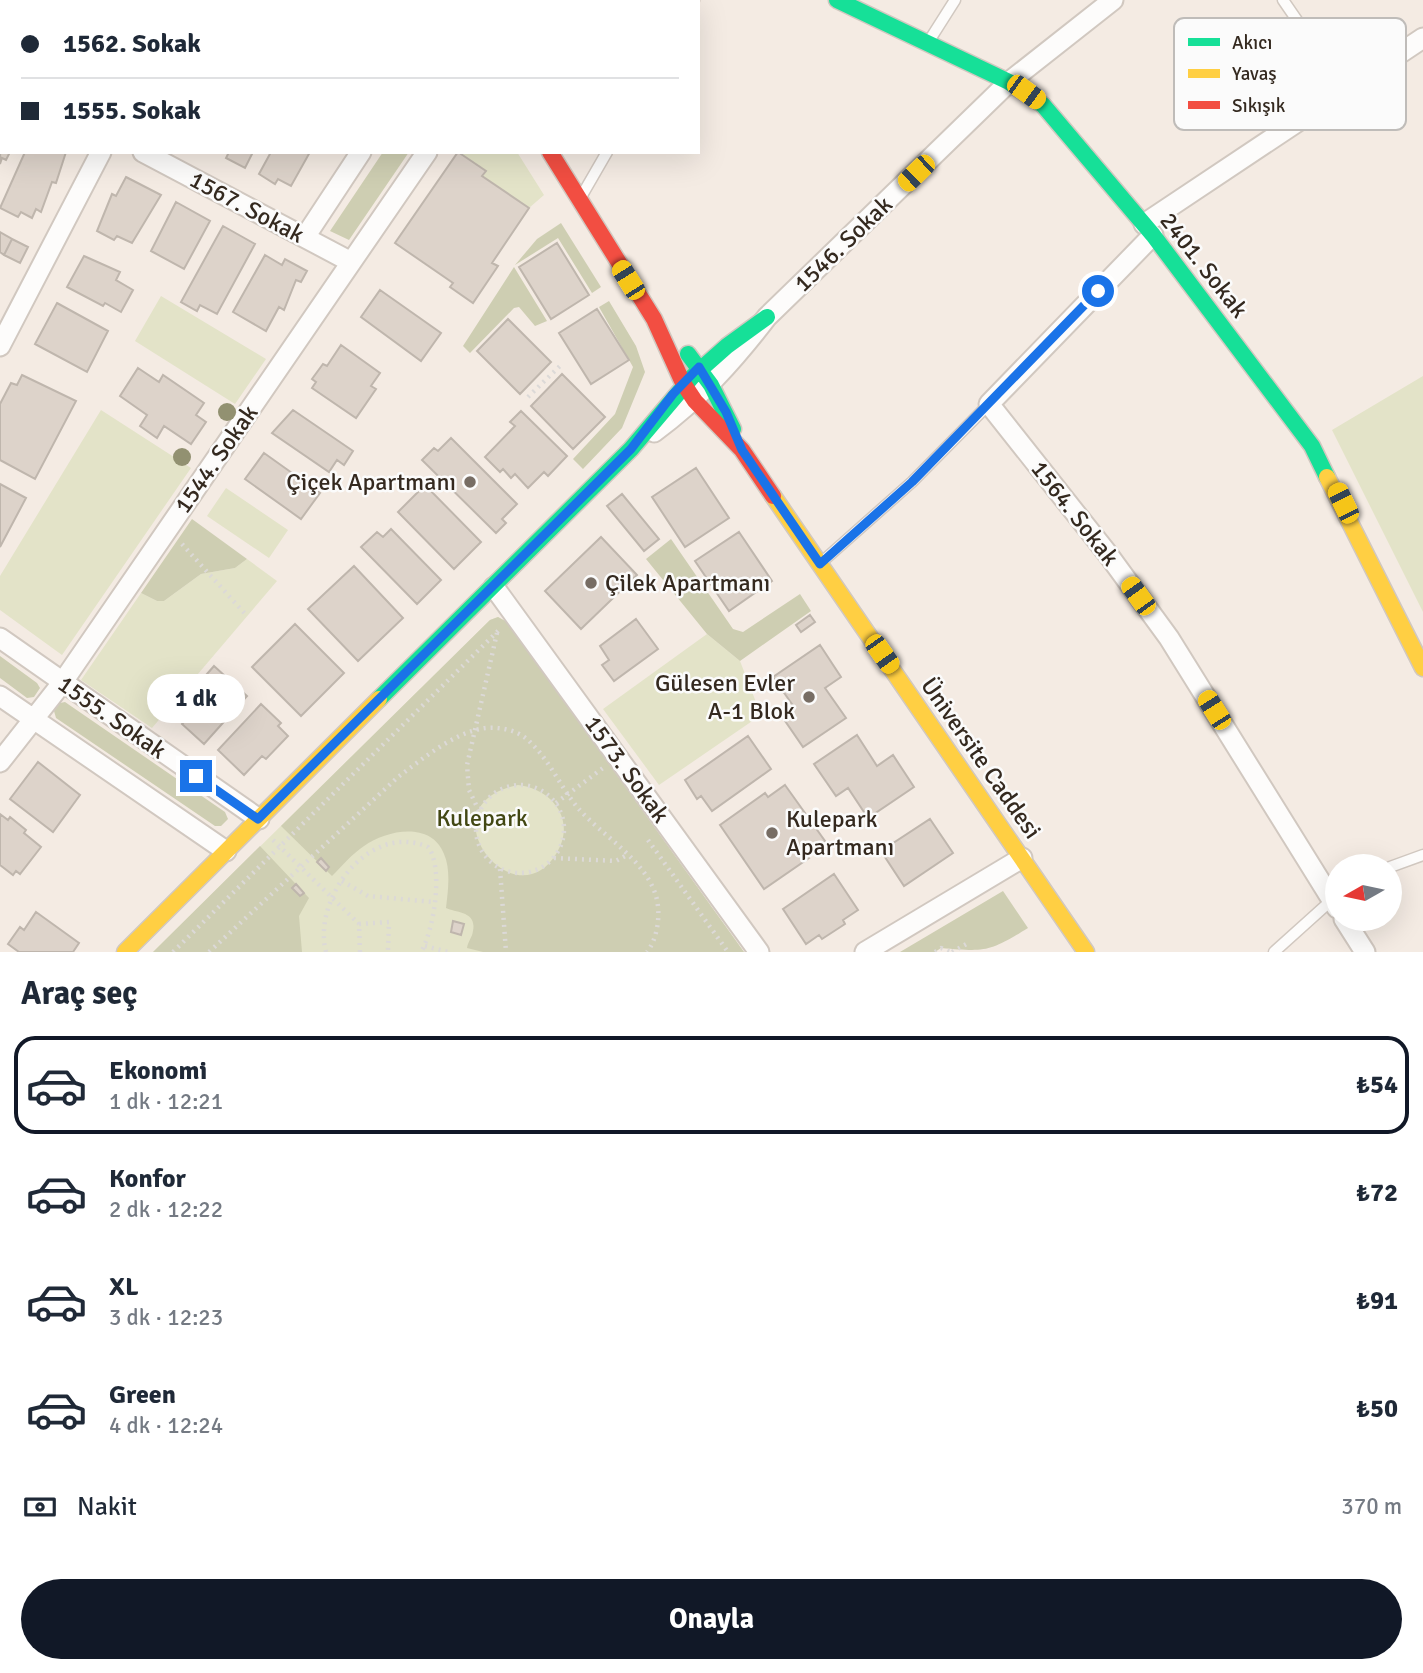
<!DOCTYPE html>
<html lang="tr">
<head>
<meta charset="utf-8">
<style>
  body { margin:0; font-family:Signika,sans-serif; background:#f2f2f3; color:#1f2937; height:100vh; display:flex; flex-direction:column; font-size:26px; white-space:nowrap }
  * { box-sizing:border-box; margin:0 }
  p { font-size:23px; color:#747a83 }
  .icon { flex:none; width:38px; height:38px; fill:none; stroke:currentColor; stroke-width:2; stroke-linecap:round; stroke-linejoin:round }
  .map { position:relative; height:952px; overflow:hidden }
  .sheet { display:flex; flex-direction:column; background:#fff; flex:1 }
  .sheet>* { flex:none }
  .guide { position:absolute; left:0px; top:0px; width:700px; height:154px; box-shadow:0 7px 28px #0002; display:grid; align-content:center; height:154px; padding:0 21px; background:#fff }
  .needle { width:46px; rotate:261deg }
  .tools { position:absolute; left:1325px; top:854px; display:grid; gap:14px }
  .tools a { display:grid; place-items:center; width:77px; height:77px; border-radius:50%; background:#fff; box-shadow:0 7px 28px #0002; font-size:35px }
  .end { position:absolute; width:32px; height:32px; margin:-16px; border:9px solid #1a73e8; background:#fff; box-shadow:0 0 0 4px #fff }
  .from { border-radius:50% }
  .bubble { position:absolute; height:49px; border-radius:24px; background:#fff; box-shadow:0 7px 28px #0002; font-size:23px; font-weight:700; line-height:49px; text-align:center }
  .car { position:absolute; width:21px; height:42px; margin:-21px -10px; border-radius:9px; box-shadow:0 0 5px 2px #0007; background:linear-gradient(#f5c518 24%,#345 0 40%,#f5c518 0 76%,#345 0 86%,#f5c518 0) }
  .guide b { display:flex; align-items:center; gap:24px; height:66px; font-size:26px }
  .guide b+b { border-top:2px solid #e0e1e3 }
  .guide i { width:18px; height:18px; background:#1f2937 }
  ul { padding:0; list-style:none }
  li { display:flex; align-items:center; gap:21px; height:98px; margin:0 14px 10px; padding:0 7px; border:4px solid transparent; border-radius:21px }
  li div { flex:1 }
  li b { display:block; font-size:26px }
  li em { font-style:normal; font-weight:700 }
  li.current { border-color:#111827 }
  li>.icon { width:63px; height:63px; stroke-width:1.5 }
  h2 { padding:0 21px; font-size:32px; line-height:84px }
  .pay { display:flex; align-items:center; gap:18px; height:77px; padding:0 21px; font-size:26px }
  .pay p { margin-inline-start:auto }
  .action { display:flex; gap:14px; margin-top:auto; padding:14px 21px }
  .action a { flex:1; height:80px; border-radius:42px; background:#111827; color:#fff; font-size:28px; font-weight:700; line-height:80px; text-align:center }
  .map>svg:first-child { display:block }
  .green { fill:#e3e3c8 }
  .forest { fill:#ceceb2; fill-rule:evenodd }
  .building { fill:#ddd3ca; stroke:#bfb6ad; stroke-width:2 }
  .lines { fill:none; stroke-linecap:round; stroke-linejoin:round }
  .lane-casing { stroke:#d1c8c0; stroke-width:13 }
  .street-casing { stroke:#d1c8c0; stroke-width:23 }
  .fast-casing { stroke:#d1c8c0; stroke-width:19 }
  .slow-casing { stroke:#d1c8c0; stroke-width:19 }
  .jam-casing { stroke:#d1c8c0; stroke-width:19 }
  .path { stroke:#dcd9d7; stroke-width:4.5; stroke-dasharray:2 5; stroke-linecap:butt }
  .lane { stroke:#fdfcfb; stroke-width:10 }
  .street { stroke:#fdfcfb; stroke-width:19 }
  .fast { stroke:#16e098; stroke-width:16 }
  .slow { stroke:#ffcf43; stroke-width:16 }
  .jam { stroke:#f24e42; stroke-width:16 }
  .tree { fill:#929171 }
  .route { stroke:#1a73e8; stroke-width:9 }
  .poi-dot { fill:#776d64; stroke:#fbfbfb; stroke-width:2.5 }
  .labels { text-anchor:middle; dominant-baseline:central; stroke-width:5; stroke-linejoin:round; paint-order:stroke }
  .street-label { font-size:24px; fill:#34291f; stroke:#fbfbfb }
  .poi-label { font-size:24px; fill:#34291f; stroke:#fbfbfb; text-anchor:end }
  .park-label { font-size:24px; fill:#424713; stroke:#fbfbfb }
  .key { fill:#fbfbfb; stroke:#bfbcb9; stroke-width:2 }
  .key-label { font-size:19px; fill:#34291f }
</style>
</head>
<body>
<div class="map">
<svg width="1423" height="952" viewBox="0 0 1423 952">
  <rect width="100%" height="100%" fill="#f4ebe3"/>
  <path class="green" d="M 458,152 L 517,152 L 544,195 L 529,208 L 482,176 L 485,171 Z
    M 161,296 L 266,359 L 235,404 L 135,341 Z
    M 1423,376 L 1423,612 L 1332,430 Z
    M 101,410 L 191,468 L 62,655 L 0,610 L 0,576 Z
    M 226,488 L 288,530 L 269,558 L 207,516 Z
    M 247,559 L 277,581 L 152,728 L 81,680 L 141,593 L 157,601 L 164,601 L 201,574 L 235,568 Z
    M 498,617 L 507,622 L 744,952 L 153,952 L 490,620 Z
    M 707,634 L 740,661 L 761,715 L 659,785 L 603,709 Z"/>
  <path class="forest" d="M 383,152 L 409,152 L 349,240 L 330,231 Z
    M 561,223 L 601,287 L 592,293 L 558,238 L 515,265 L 537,239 Z
    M 514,267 L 547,321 L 535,326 L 519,307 L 514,308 L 470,353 L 463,346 Z
    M 609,301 L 636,346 L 645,372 L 622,428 L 583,469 L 573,459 L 615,414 L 633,367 L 599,307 Z
    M 192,519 L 247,559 L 235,568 L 201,574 L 164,601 L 157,601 L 141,593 Z
    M 671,539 L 733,629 L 743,632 L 800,594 L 811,611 L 740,661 L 707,634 L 646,559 Z
    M 498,617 L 507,622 L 744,952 L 483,952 L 467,948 C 468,941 472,938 473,931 C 477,911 456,913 446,908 C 448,891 451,870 444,854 C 431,821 387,830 364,846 C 352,854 342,866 332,876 L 281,826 L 490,620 ZM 518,785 C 553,789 577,821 556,854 C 514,923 421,804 518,785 Z
    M 0,656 L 37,683 L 40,688 L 34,697 L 27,698 L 0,678 Z
    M 65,702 L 225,812 L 228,819 L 221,826 L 215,826 L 56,718 L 54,711 L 60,703 Z
    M 260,846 L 309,898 L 299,916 L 302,952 L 153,952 Z
    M 1003,891 L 1028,928 C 989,952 987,952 941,948 L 935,952 L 900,952 Z"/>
  <path class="building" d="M 8,0 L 48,0 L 52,2 L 7,2 Z
    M 97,0 L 139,0 L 138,2 Z
    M 231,0 L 269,0 L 230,2 Z
    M 286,0 L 417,0 L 418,2 L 285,2 Z
    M 1,113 L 2,152 L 10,152 L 6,160 L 2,158 L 0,164 Z
    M 25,152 L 66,152 L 56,183 L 52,182 L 41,212 L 36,209 L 32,218 L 21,212 L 18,217 L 0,208 Z
    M 229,152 L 253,152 L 245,168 L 226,158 Z
    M 271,152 L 310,152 L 291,186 L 278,179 L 275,184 L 259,174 Z
    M 458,152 L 486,171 L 482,176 L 529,208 L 492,263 L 498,266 L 473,303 L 450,287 L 453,283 L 395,243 Z
    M 126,177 L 161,195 L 132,243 L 117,236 L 114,240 L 97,231 L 112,194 L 116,196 Z
    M 176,202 L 210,221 L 184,269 L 151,251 Z
    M 223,226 L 255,244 L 217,314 L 200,305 L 197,311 L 181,302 Z
    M 0,232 L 12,239 L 4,255 L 0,252 Z
    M 12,239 L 28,247 L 20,263 L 4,255 Z
    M 557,243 L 589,295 L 551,319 L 519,267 Z
    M 265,255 L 282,265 L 285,259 L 307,271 L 301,282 L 296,280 L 284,310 L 279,307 L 266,331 L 233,312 Z
    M 84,256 L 120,272 L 116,280 L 133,290 L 121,312 L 105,303 L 103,306 L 67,287 Z
    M 380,290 L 441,333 L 421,361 L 361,317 Z
    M 57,303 L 108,331 L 87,372 L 35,344 Z
    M 597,309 L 629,360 L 591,384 L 559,333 Z
    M 508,319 L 551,362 L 520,394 L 477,351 Z
    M 341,345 L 380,373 L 371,386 L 376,389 L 356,418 L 312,388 L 316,382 L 312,379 L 323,364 L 327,366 Z
    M 138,368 L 159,382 L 163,375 L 204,403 L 196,415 L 206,422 L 191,444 L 164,426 L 157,438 L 140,426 L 147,415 L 120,396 Z
    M 562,374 L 605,417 L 573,449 L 531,406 Z
    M 22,375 L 76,401 L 35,479 L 0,460 L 0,404 L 11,383 L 17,385 Z
    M 293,410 L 353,451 L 344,465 L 337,460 L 329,472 L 272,433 Z
    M 521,411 L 567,456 L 548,476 L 544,472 L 528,488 L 515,474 L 511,478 L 503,469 L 500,472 L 485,457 L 515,426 L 510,422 Z
    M 451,438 L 517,504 L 502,519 L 506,523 L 496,533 L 422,460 L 434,448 L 438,451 Z
    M 264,453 L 320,493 L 301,519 L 245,479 Z
    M 696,468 L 729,518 L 685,547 L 652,497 Z
    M 0,484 L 26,498 L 0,547 Z
    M 425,485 L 481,542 L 454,569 L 398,512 Z
    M 622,494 L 659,539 L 644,551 L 607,506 Z
    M 391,529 L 441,580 L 417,604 L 361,547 L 377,532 L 383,537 Z
    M 739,532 L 772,581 L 729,611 L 695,561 Z
    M 601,537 L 637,575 L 581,629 L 545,591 Z
    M 354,566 L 403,618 L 358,661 L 308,609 Z
    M 810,615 L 815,622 L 801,632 L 796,625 Z
    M 636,619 L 658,649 L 614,681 L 602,665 L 609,660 L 600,646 Z
    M 295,624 L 344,673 L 301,716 L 252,667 Z
    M 820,645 L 841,677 L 825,688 L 846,718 L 803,747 L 781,715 L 794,707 L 773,677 Z
    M 214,666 L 247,696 L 204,744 L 182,724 L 196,709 L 185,699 Z
    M 261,704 L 281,723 L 278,726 L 288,736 L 266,759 L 262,756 L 244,775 L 218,750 Z
    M 857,735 L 877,766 L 893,755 L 914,787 L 868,818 L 848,788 L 836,796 L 814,764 Z
    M 748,736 L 771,769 L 712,811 L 701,796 L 697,799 L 685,780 Z
    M 38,762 L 80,795 L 53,832 L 10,799 Z
    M 785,785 L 825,841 L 806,854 L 809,858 L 764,889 L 720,825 L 765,793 L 768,797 Z
    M 0,814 L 8,820 L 10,817 L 26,830 L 24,833 L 41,847 L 20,874 L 16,871 L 13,875 L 0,865 Z
    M 930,819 L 953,853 L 904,886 L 881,851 Z
    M 321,858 L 329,867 L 326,871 L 317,862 Z
    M 834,874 L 858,910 L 843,920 L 845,924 L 822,939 L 819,935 L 806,944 L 783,909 Z
    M 296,884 L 304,893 L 300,896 L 292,888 Z
    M 36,912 L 79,943 L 73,952 L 19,952 L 8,944 L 20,927 L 24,930 Z
    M 453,921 L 464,924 L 461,935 L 451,932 Z"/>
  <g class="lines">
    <defs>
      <path id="lane" d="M 1283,0 L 1345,90
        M 693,2 L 694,0
        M 929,41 L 955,0
        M 581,197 L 607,152
        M 823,561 L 912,482 L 989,404
        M 1390,867 L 1423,855
        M 1274,952 L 1334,898"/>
      <path id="street" d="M 171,2 L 171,0
        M 0,85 L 2,86
        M 143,152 L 351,262
        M 1144,224 L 1423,38
        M 1153,235 L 989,404 L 1107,553 L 1169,638 L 1337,908
        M 305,237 L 361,152
        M 0,346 L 101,152
        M 654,432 C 699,399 733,361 767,317 L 1009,82 L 1113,0
        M 494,587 L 759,952
        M 0,638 L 259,819
        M 0,696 L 226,851
        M 0,762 L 62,683 L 427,152
        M 1344,919 L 1365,952
        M 865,952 L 1022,858"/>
      <path id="fast" d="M 469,0 L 470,2
        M 837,0 L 1009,82 L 1043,105 L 1153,235 L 1312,446 L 1327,477
        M 688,354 L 711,385 L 733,429
        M 379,699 L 631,449 L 692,377 L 727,346 L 767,317"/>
      <path id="slow" d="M 1327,477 L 1423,668
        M 773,496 L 1086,952
        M 125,952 L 379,699"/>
      <path id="jam" d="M 550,152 L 654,319 L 683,383 L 695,401 L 742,450 L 773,496"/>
    </defs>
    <use href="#lane" class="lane-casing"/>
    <use href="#street" class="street-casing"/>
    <use href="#fast" class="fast-casing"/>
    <use href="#slow" class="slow-casing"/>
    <use href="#jam" class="jam-casing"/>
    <path class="path" d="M 528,397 L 562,364
      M 182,544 L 247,616
      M476 829a44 44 0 1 1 88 0a44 44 0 1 1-88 0Z
      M 556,803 L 603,768
      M 479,811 L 469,790 L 467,765 L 497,633
      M 273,840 L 359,924
      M 648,840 L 728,952
      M 554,858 L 616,861 L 627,855
      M 500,869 L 506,952
      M 342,881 L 368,896 L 434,902
      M 425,946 L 448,952
      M 173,952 L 501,628
      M 209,952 L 398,777 C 424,758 463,724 498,728 C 510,729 523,734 531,743 C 550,761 561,788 578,808 C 602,836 645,859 656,896 C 661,913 658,938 647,952
      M 326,952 C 312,899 369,821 428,847 C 444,867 434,930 421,952
      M 360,952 L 359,924 L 389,922 L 388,952
      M 935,952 L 941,948 L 951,952
      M 952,952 L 970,942"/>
    <use href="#lane" class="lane"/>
    <use href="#street" class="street"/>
    <use href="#fast" class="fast"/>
    <use href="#slow" class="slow"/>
    <use href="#jam" class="jam"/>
  </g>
  <g class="tree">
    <circle cx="227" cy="412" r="9"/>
    <circle cx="182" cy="457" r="9"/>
  </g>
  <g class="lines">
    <path class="route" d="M 196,776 L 258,819 L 631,449 L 673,394 L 699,367 L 726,412 L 742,450 L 820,564 L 912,482 L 1098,291"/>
  </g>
  <g class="poi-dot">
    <circle cx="470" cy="482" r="7"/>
    <circle cx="591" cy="583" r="7"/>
    <circle cx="809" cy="697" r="7"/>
    <circle cx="772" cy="833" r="7"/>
  </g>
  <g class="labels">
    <g class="street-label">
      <text transform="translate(247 207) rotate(28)">1567. Sokak</text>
      <text transform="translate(843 244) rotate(-44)">1546. Sokak</text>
      <text transform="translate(1204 265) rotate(52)">2401. Sokak</text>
      <text transform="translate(216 459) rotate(-55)">1544. Sokak</text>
      <text transform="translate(1075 513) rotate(52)">1564. Sokak</text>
      <text transform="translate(112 717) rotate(35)">1555. Sokak</text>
      <text transform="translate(981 758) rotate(55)">Üniversite Caddesi</text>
      <text transform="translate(627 769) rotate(54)">1573. Sokak</text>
    </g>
    <g class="poi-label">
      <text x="456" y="482">Çiçek Apartmanı</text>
      <text x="605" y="583" text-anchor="start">Çilek Apartmanı</text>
      <text x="795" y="683">Gülesen Evler<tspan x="795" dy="28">A-1 Blok</tspan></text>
      <text x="786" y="819" text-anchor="start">Kulepark<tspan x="786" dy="28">Apartmanı</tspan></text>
    </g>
    <g class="park-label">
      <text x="482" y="818">Kulepark</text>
    </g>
  </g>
  <rect x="1174" y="18" width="232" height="112" rx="10" class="key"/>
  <rect x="1188" y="38" width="32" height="8" fill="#16e098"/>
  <rect x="1188" y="69" width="32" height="9" fill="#ffcf43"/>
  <rect x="1188" y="101" width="32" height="8" fill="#f24e42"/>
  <g class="key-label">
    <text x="1232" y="49">Akıcı</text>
    <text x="1232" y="80">Yavaş</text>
    <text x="1232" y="112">Sıkışık</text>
  </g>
</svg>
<div class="tools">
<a><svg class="needle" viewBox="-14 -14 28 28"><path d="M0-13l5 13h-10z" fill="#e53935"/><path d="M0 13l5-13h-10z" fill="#747a83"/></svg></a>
</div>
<i class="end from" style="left:1098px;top:291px"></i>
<i class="end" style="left:196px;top:776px"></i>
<div class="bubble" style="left:147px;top:674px;width:98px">1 dk</div>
<i class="car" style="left:1026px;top:92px;rotate:126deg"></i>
<i class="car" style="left:916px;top:173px;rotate:226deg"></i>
<i class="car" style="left:628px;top:280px;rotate:328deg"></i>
<i class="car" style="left:1343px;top:503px;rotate:334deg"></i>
<i class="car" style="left:1138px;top:596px;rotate:324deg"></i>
<i class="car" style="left:882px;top:654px;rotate:145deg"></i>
<i class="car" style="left:1214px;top:710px;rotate:328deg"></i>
<div class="guide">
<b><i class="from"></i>1562. Sokak</b>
<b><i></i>1555. Sokak</b>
</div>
</div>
<section class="sheet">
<h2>Araç seç</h2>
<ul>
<li class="current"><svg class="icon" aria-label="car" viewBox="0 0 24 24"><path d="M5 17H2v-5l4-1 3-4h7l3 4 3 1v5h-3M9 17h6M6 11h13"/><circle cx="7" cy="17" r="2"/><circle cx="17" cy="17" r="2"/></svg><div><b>Ekonomi</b><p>1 dk · 12:21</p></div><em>₺54</em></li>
<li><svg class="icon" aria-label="car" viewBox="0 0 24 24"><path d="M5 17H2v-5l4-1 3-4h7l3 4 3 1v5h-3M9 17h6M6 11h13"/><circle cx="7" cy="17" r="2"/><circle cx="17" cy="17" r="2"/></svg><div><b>Konfor</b><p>2 dk · 12:22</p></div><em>₺72</em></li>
<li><svg class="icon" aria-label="car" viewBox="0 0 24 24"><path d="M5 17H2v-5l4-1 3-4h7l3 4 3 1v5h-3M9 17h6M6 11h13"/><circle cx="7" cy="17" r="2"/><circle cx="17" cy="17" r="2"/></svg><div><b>XL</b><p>3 dk · 12:23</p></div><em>₺91</em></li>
<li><svg class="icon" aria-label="car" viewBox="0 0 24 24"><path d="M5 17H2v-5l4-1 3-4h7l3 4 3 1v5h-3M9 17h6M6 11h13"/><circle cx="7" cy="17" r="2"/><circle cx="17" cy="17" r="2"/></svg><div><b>Green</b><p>4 dk · 12:24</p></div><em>₺50</em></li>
</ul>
<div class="pay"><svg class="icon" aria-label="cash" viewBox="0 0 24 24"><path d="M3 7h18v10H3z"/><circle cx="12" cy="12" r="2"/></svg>Nakit<p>370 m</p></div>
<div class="action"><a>Onayla</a></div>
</section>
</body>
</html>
